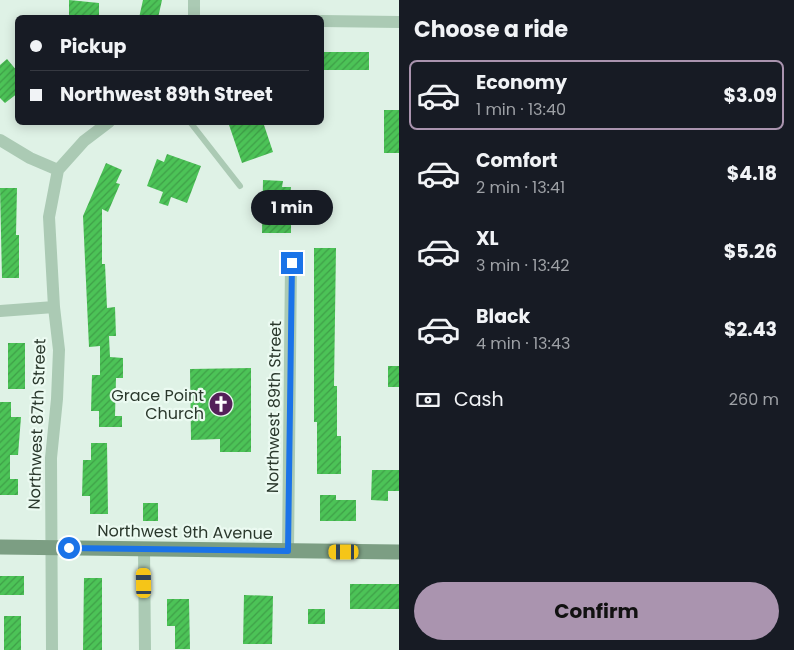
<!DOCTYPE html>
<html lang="en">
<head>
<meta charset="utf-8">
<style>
  body { margin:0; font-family:Poppins,sans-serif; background:#20242c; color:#f1f3f6; height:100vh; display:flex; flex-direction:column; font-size:19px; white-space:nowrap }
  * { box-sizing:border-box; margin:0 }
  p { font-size:16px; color:#9ea1a6 }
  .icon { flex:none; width:28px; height:28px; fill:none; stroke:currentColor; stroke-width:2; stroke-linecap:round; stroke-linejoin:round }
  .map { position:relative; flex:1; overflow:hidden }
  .panel { display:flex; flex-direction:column; background:#171b24; width:395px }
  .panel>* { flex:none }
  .top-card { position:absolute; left:15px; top:15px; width:309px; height:110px; border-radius:8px; box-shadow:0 2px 12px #0003; display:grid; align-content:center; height:110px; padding:0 15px; background:#171b24 }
  .end { position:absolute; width:22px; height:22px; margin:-11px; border:6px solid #1a73e8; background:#fff; box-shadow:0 0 0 2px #fff }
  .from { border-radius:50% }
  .bubble { position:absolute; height:35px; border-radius:18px; background:#171b24; box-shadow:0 2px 12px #0003; font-size:16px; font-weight:700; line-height:35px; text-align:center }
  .car { position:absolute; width:15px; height:30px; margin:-15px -8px; border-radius:6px; box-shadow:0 0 4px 1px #0007; background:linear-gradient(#f5c518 24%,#345 0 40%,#f5c518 0 76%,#345 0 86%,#f5c518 0) }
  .top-card b { display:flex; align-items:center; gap:18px; height:48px; font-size:19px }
  .top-card b+b { border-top:1px solid #363941 }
  .top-card i { width:12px; height:12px; background:#f1f3f6 }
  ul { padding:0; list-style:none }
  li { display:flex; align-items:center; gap:15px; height:70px; margin:0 10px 8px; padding:0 5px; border:2px solid transparent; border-radius:8px }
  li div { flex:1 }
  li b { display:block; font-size:19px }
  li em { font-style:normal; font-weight:700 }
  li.selected { border-color:#aa94af }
  li>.icon { width:45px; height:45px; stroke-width:1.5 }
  h2 { padding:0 15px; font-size:22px; line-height:60px }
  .pay { display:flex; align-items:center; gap:12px; height:55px; padding:0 15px; font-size:19px }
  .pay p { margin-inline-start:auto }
  .cta { display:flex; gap:10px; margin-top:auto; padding:10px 15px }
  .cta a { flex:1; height:58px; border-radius:30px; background:#aa94af; color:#111; font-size:20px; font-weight:700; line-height:58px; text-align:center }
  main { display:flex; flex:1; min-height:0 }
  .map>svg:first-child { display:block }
  .building { fill:url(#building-hatch) }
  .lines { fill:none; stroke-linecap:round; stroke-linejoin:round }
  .lane { stroke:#abcab4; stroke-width:6 }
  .street { stroke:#abcab4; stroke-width:12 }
  .secondary { stroke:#7c9e83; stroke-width:15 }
  .route { stroke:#1a73e8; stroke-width:6 }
  .labels { text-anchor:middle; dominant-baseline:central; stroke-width:4.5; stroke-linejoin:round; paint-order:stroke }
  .poi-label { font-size:16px; fill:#2a382c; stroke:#ebfaf1; text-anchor:end }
  .street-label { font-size:16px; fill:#2a382c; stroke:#ebfaf1 }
</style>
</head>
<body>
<main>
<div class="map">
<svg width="399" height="650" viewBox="0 0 399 650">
  <defs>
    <pattern id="building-hatch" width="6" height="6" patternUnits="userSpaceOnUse" patternTransform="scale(1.25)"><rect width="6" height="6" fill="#4cc357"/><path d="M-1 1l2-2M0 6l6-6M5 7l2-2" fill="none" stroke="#3f9f48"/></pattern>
  </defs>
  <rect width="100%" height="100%" fill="#dff2e6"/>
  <path class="building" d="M 69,0 L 99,3 L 99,18 L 69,18 Z
    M 143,0 L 162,0 L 158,18 L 139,18 Z
    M 323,52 L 369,52 L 369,70 L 323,70 Z
    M 7,59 L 18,72 L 18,93 L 5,103 L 0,98 L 0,65 Z
    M 384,110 L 399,110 L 399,153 L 384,153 Z
    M 228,122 L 263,122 L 273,152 L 242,163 Z
    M 167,154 L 201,166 L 187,203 L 171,197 L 168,206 L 159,203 L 163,192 L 147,186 L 157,159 L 164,162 Z
    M 106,163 L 122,170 L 116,183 L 120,184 L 108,212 L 102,209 L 102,264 L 105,264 L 107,308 L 115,307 L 116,336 L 109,336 L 110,357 L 123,358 L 123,378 L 116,378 L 115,416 L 122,416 L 122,427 L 99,427 L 99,411 L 91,411 L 92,375 L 100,375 L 100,346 L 89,347 L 83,216 Z
    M 263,180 L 283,181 L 282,187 L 291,187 L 290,196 L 298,196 L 298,217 L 291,217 L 291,233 L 262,233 Z
    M 0,188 L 17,188 L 16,235 L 19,235 L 19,278 L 2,278 Z
    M 314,248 L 336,248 L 334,386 L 337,386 L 337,436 L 341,436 L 341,474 L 317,474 L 317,422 L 314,422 Z
    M 8,343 L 25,343 L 25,389 L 8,389 Z
    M 388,366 L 399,366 L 399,387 L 388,387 Z
    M 251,368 L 251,452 L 220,452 L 220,439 L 191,440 L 190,369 Z
    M 0,402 L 11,402 L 11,417 L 21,417 L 18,455 L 10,455 L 10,479 L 18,479 L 18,495 L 0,495 Z
    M 91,443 L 107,443 L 108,514 L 90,514 L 90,496 L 82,496 L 83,460 L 91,460 Z
    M 372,470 L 399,470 L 399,491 L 388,491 L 388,501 L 371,500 Z
    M 320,495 L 336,495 L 336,500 L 356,500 L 356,521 L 320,521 Z
    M 143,503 L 158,503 L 158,521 L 143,521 Z
    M 0,576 L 24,576 L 24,595 L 0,595 Z
    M 84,578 L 102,578 L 102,650 L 83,650 Z
    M 350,584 L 399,584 L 399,609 L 350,609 Z
    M 244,595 L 273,596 L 272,644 L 243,644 Z
    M 167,599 L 189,599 L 190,649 L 175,649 L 175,626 L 167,626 Z
    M 308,609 L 325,609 L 325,624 L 308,624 Z
    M 4,616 L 21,616 L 21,650 L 4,650 Z"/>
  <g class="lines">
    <path class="lane" d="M 190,122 L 240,186"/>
    <path class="street" d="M 194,18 L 194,0
      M 321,21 L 399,22
      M 0,140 L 30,158 L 58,170
      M 0,311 L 54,307
      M 144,549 L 145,650
      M 288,551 L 291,263
      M 52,650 L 51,458 L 57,399 L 59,350 L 54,307 L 49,217 L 58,170 L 84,141 L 109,122"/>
    <path class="secondary" d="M 0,547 L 399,552"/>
  </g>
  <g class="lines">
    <path class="route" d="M 69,548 L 288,551 L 292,263"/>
  </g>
  <defs>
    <symbol id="church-disc" viewBox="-11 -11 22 22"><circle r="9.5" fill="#542059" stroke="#ebfaf1"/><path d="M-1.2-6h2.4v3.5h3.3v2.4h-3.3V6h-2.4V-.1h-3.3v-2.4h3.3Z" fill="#fff"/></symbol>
  </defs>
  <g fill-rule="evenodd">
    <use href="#church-disc" x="207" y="390" width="28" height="28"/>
  </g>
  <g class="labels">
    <g class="poi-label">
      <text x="204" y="395">Grace Point<tspan x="204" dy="18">Church</tspan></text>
    </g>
    <g class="street-label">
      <text transform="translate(274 407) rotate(-89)">Northwest 89th Street</text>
      <text transform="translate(37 424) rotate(-88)">Northwest 87th Street</text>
      <text transform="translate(185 532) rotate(1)">Northwest 9th Avenue</text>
    </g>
  </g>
</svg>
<i class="end from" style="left:69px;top:548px"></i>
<i class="end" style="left:292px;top:263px"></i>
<div class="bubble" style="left:251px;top:190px;width:82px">1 min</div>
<i class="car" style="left:344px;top:552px;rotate:270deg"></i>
<i class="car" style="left:144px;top:583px;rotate:359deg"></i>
<div class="top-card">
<b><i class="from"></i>Pickup</b>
<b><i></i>Northwest 89th Street</b>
</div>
</div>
<section class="panel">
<h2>Choose a ride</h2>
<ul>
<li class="selected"><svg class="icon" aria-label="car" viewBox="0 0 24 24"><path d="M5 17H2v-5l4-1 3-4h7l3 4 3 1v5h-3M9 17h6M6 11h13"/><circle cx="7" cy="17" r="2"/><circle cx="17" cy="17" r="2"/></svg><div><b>Economy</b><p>1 min · 13:40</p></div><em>$3.09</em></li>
<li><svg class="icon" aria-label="car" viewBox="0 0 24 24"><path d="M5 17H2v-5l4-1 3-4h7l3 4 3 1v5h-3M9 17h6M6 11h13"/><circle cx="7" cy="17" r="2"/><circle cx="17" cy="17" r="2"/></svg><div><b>Comfort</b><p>2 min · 13:41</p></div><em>$4.18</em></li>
<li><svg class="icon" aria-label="car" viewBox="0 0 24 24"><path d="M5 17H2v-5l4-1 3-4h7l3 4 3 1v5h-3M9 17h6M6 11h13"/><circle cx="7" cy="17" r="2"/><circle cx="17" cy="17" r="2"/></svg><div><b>XL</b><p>3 min · 13:42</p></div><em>$5.26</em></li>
<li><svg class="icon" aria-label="car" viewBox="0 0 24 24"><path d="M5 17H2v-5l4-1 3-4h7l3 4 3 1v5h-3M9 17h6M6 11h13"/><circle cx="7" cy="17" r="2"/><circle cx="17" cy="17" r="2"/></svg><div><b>Black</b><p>4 min · 13:43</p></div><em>$2.43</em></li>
</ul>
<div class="pay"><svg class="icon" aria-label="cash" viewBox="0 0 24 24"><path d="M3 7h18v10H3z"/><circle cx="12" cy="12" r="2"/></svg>Cash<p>260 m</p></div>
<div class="cta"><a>Confirm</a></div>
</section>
</main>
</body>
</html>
